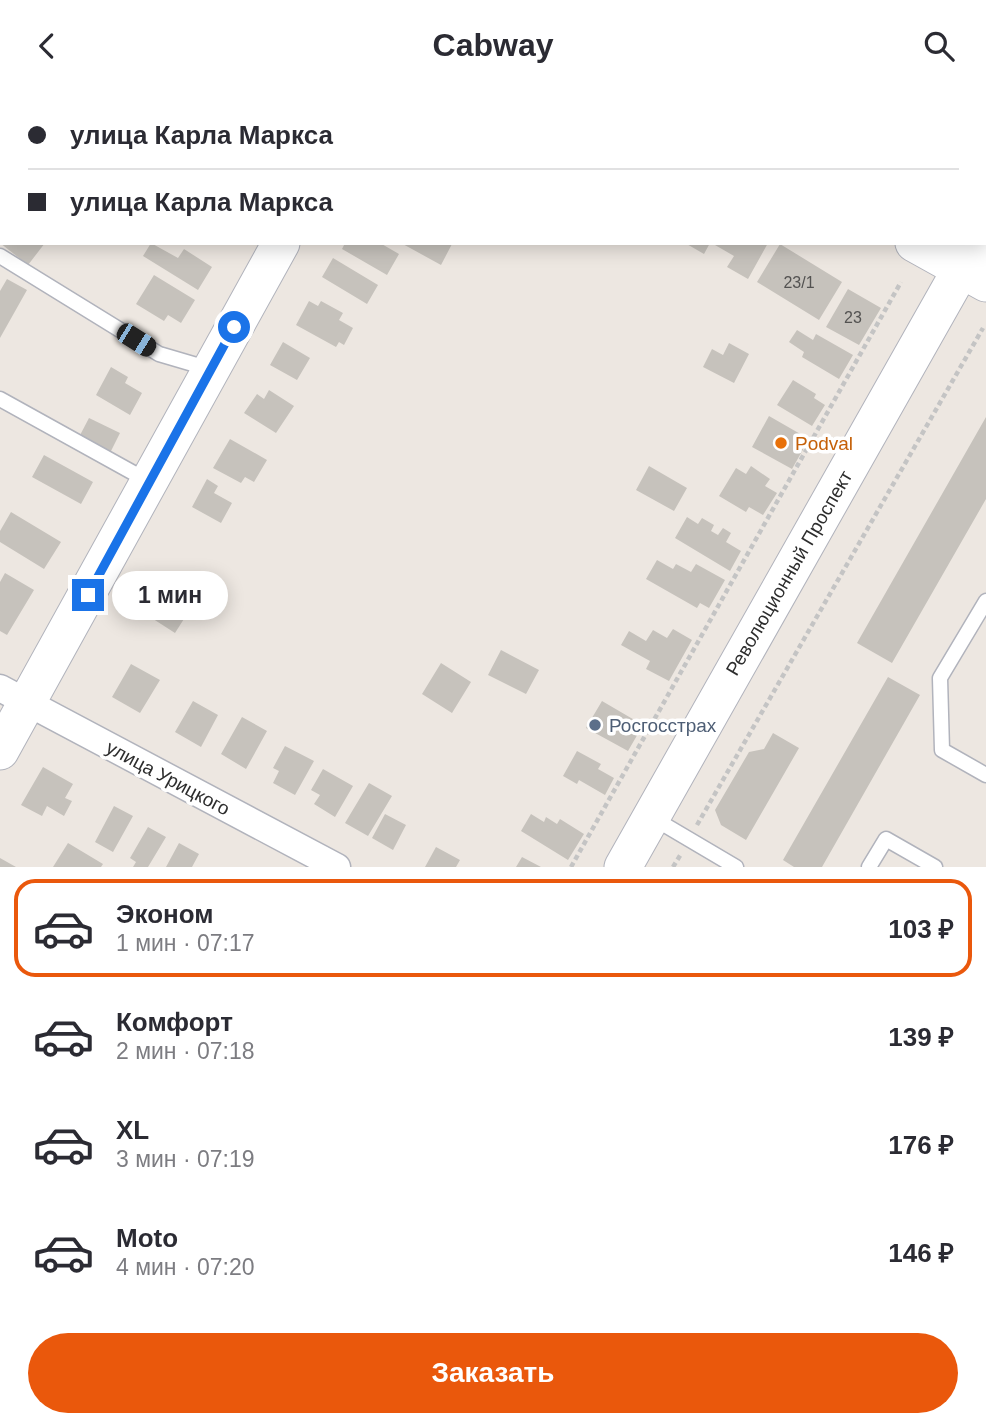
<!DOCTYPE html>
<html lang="ru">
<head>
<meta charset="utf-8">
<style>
  body { margin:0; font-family:Arial,sans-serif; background:#f7f7f7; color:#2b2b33; height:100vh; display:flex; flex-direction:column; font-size:26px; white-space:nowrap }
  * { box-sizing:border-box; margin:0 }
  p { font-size:23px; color:#7c7c81 }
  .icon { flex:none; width:38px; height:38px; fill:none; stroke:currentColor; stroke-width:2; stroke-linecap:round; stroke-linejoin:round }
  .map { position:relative; height:776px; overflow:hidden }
  .drawer { display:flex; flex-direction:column; background:#fff; flex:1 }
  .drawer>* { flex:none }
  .banner { position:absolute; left:0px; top:0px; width:987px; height:154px; box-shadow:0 4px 18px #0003; display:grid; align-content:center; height:154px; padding:0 28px; background:#fff }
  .end { position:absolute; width:32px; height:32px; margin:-16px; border:9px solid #1a73e8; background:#fff; box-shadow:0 0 0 4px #fff }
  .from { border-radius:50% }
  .bubble { position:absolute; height:49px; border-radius:24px; background:#fff; box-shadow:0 4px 18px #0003; font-size:23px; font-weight:600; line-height:49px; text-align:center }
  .car { position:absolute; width:21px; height:42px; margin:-21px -10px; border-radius:9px; box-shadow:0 0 5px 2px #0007; background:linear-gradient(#222 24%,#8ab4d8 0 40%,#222 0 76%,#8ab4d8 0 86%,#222 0) }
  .banner b { display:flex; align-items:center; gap:24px; height:66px; font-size:26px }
  .banner b+b { border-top:2px solid #e1e1e2 }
  .banner i { width:18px; height:18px; background:#2b2b33 }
  ul { padding:12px 0 0; list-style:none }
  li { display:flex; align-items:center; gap:21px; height:98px; margin:0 14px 10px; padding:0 14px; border:4px solid transparent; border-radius:21px }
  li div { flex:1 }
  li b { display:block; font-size:26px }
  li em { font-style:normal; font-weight:600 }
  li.on { border-color:#ea580c }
  li>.icon { width:63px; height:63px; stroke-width:1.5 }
  .action { display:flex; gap:14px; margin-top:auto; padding:14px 28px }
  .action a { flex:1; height:80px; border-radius:42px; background:#ea580c; color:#fff; font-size:28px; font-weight:600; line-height:80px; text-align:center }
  header { display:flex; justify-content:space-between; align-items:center; height:91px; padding:0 28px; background:#fff; font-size:32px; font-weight:600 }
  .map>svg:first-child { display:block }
  .building { fill:#c6c2bc }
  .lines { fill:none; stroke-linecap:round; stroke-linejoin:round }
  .lane-casing { stroke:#b1b3bc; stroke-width:17 }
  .street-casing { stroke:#b1b3bc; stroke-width:29 }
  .secondary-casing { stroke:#b1b3bc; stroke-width:39 }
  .path { stroke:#c4c4c4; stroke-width:4.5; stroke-dasharray:5 3.5; stroke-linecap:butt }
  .lane { stroke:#fff; stroke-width:14 }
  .street { stroke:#fff; stroke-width:26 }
  .secondary { stroke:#fff; stroke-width:37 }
  .route { stroke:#1a73e8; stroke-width:9 }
  .food-dot { fill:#e8710a; stroke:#fff; stroke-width:2.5 }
  .service-dot { fill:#5c6f8a; stroke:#fff; stroke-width:2.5 }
  .labels { text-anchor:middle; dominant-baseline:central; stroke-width:7; stroke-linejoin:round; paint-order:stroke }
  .number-label { font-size:16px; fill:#535251 }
  .food-label { font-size:19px; fill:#c56008; stroke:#fff; text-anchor:start }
  .street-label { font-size:19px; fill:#2d2d2d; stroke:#fff }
  .service-label { font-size:19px; fill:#4e5e75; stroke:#fff; text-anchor:start }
</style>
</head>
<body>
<header><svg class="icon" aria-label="back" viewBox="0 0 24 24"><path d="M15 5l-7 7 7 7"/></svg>Cabway<svg class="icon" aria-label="search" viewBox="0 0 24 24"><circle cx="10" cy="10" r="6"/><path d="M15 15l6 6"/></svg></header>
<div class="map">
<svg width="986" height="776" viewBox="0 0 986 776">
  <rect width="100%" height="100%" fill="#ede7e1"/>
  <path class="building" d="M 0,152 L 45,152 L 28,174 Z
    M 151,152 L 178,167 L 184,158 L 212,176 L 198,199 L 143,165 Z
    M 345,152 L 380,152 L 399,163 L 387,184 L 342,158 Z
    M 401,152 L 450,152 L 452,153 L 441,174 Z
    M 685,152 L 710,152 L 704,163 Z
    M 716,152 L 768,152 L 748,188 L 727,176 L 734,165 L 715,154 Z
    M 780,153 L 842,191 L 819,229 L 757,191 Z
    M 333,167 L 378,194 L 367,213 L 322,186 Z
    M 154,184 L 195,209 L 181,232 L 168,224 L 164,230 L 136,213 Z
    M 7,188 L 27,199 L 0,247 L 0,200 Z
    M 848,198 L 881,217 L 859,254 L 826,236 Z
    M 309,210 L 318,215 L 321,210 L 343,222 L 339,229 L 353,237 L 344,254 L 339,251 L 336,256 L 296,234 Z
    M 797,239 L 813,249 L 816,243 L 853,264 L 839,288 L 802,266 L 804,261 L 789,251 Z
    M 283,251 L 310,267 L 297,289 L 270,274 Z
    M 729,252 L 749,263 L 734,292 L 703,276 L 712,258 L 723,264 Z
    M 111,276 L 128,286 L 125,292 L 142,302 L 130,324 L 96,304 Z
    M 793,289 L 816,303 L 814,307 L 825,314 L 812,335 L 777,314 Z
    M 269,299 L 294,315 L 276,342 L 244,322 L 257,303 L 264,308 Z
    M 769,325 L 809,348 L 792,378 L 752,356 Z
    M 986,326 L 986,408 L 892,572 L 857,552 Z
    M 89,327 L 120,342 L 109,364 L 78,348 Z
    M 230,348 L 267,369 L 254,391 L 245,386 L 241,392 L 213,377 Z
    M 44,364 L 93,391 L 81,413 L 32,386 Z
    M 649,375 L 687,397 L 674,420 L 636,399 Z
    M 751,375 L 770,388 L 765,395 L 777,402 L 763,424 L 749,416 L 746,421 L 719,405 L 736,377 L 746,383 Z
    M 207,388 L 218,395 L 214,402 L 232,412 L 221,432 L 192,416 Z
    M 11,421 L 61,451 L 44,478 L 0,451 L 0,440 Z
    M 687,426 L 698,433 L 702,427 L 714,434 L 711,440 L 718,444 L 723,437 L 731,442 L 726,451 L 741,460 L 730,480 L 675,447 Z
    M 657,469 L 673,478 L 676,473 L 691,481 L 696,473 L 725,489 L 709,517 L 700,512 L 697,517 L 646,488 Z
    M 5,482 L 34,499 L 7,544 L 0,540 L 0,491 Z
    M 147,493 L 189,520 L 175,542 L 133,515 Z
    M 673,538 L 692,549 L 669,590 L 646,578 L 650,570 L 621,554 L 629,540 L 646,550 L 653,539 L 667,547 Z
    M 501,559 L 539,579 L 526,603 L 488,584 Z
    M 441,572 L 471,591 L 452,622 L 422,603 Z
    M 131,573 L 160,589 L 140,622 L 112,606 Z
    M 888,586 L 920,604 L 822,776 L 794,776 L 783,769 Z
    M 193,610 L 218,624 L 201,656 L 175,641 Z
    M 602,610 L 643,634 L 628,660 L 586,637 Z
    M 242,626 L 267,640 L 246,678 L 221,663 Z
    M 773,642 L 799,657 L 746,749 L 721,734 L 715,719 L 749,661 L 764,658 Z
    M 285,655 L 314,670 L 295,704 L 273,692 L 279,680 L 273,677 Z
    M 577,660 L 601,673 L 598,678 L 614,687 L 605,704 L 579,689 L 577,693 L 563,685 Z
    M 43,676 L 73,693 L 65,707 L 72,710 L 64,725 L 47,715 L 42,725 L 21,714 Z
    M 323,678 L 353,695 L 335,726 L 314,713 L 320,704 L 311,699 Z
    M 369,692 L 392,705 L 368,745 L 345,732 Z
    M 114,715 L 133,725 L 113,761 L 95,751 Z
    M 385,723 L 406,734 L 393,759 L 372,747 Z
    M 531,723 L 544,731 L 546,726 L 557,733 L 560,728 L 584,743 L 568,769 L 521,740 Z
    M 148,736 L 166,746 L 148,776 L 133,776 L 136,771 L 130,767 Z
    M 68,752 L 103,773 L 101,776 L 53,776 Z
    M 179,752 L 199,763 L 192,776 L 166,776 Z
    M 436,756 L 460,769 L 456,776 L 425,776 Z
    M 522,766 L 541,776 L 516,776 Z
    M 0,767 L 16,776 L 0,776 Z"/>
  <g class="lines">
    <defs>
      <path id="lane" d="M 0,124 L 0,125
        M 0,165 L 159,263 L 210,278
        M 0,308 L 148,390
        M 986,510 L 940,587 L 942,659 L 986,684
        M 653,727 L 736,776
        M 869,776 L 886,748 L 935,776"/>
      <path id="street" d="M 0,597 L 337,776"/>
      <path id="secondary" d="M 640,0 L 643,2
        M 366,2 L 367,0
        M 914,152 L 986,192
        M 0,660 L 281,152
        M 623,776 L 976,152"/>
    </defs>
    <use href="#lane" class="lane-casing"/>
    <use href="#street" class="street-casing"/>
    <use href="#secondary" class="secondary-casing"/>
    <path class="path" d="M 985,43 L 986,41
      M 697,734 L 983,237
      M 571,776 L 901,191
      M 673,776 L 681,763"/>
    <use href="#lane" class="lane"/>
    <use href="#street" class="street"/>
    <use href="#secondary" class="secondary"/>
  </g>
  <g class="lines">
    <path class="route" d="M 88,504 L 234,236"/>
  </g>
  <circle class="food-dot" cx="781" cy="352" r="7"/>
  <circle class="service-dot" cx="595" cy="634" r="7"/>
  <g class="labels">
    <g class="number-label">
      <text x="799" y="191">23/1</text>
      <text x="853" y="226">23</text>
    </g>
    <g class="food-label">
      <text x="795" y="352">Podval</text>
    </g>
    <g class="street-label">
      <text transform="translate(789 482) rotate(-60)">Революционный Проспект</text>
      <text transform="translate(168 687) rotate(28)">улица Урицкого</text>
    </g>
    <g class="service-label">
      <text x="609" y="634">Росгосстрах</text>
    </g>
  </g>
</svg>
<i class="end from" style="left:234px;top:236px"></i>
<i class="end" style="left:88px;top:504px"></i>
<div class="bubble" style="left:112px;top:480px;width:116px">1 мин</div>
<i class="car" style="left:136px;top:249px;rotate:122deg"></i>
<div class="banner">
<b><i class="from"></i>улица Карла Маркса</b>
<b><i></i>улица Карла Маркса</b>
</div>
</div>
<section class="drawer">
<ul>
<li class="on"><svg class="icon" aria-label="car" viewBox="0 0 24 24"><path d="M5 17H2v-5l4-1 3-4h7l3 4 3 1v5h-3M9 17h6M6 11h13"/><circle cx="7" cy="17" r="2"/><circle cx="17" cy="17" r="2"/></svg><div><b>Эконом</b><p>1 мин · 07:17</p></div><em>103 ₽</em></li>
<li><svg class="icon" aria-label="car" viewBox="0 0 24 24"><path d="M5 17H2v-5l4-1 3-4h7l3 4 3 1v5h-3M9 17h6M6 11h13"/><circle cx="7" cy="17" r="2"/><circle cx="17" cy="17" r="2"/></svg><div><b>Комфорт</b><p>2 мин · 07:18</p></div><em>139 ₽</em></li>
<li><svg class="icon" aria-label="car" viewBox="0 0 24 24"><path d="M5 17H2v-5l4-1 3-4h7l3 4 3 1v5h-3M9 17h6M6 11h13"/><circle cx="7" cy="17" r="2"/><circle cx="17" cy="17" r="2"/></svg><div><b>XL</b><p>3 мин · 07:19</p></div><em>176 ₽</em></li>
<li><svg class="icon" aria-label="car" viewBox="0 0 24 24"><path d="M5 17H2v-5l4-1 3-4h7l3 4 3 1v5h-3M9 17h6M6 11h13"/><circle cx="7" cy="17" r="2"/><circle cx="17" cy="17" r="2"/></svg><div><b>Moto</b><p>4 мин · 07:20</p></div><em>146 ₽</em></li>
</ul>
<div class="action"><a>Заказать</a></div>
</section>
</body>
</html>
